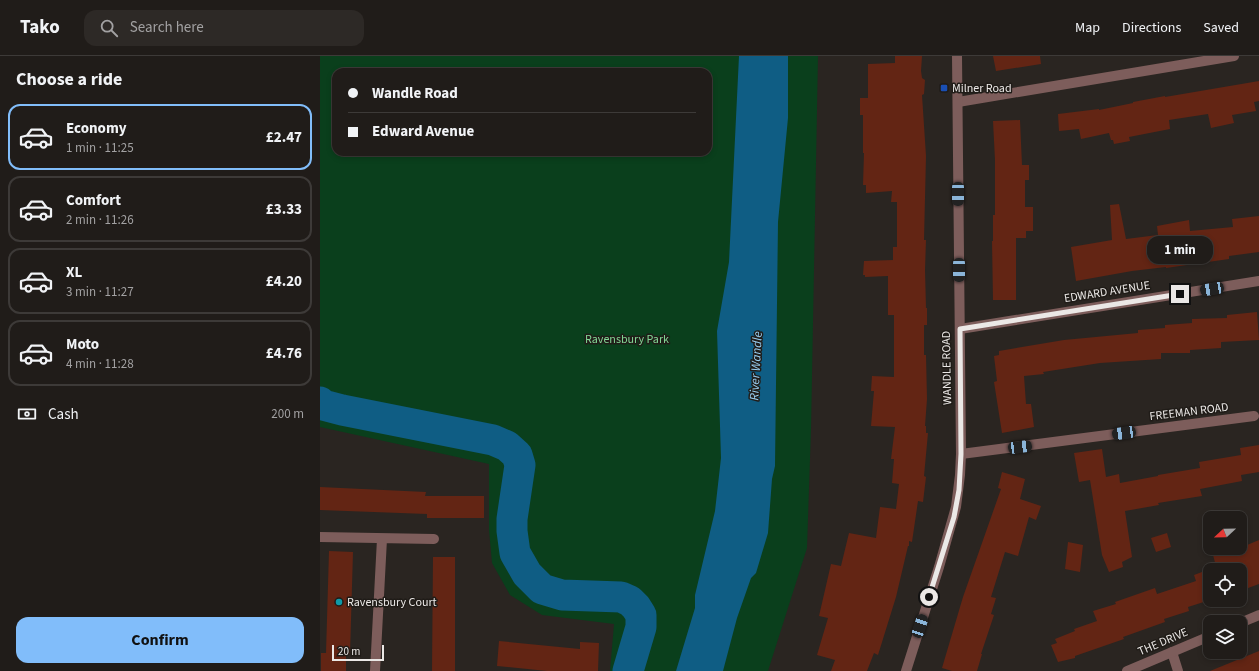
<!DOCTYPE html>
<html lang="en">
<head>
<meta charset="utf-8">
<style>
  body { margin:0; font-family:"Source Sans 3",sans-serif; background:#2d2926; color:#f1f3f6; height:100vh; display:flex; flex-direction:column; font-size:15px; white-space:nowrap }
  * { box-sizing:border-box; margin:0 }
  p { font-size:13px; color:#a2a1a2 }
  .icon { flex:none; width:22px; height:22px; fill:none; stroke:currentColor; stroke-width:2; stroke-linecap:round; stroke-linejoin:round }
  .map { position:relative; flex:1; overflow:hidden }
  .panel { display:flex; flex-direction:column; background:#201c19; width:320px }
  .panel>* { flex:none }
  .banner { position:absolute; left:12px; top:12px; width:380px; height:88px; border-radius:12px; box-shadow:0 2px 6px #0003,0 0 0 1px #3d3a38; display:grid; align-content:center; height:88px; padding:0 16px; background:#201c19 }
  .needle { width:26px; rotate:248deg }
  .fabs { position:absolute; left:883px; top:455px; display:grid; gap:8px }
  .fabs a { display:grid; place-items:center; width:44px; height:44px; border-radius:8px; background:#201c19; box-shadow:0 2px 6px #0003,0 0 0 1px #3d3a38; font-size:20px }
  .scale { position:absolute; left:12px; bottom:10px; width:52px; box-sizing:border-box; padding-left:4px; border:2px solid #ebe8e6; border-top:0; font-size:11px; line-height:14px; white-space:nowrap; color:#ebe8e6; -webkit-text-stroke:3px #201c18; paint-order:stroke }
  .end { position:absolute; width:18px; height:18px; margin:-9px; border:5px solid #ebe8e6; background:#111; box-shadow:0 0 0 2px #111 }
  .from { border-radius:50% }
  .bubble { position:absolute; height:28px; border-radius:12px; background:#201c19; box-shadow:0 2px 6px #0003,0 0 0 1px #3d3a38; font-size:13px; font-weight:700; line-height:28px; text-align:center }
  .car { position:absolute; width:12px; height:24px; margin:-12px -6px; border-radius:5px; box-shadow:0 0 3px 1px #0007; background:linear-gradient(#222 24%,#8ab4d8 0 40%,#222 0 76%,#8ab4d8 0 86%,#222 0) }
  .banner b { display:flex; align-items:center; gap:14px; height:38px; font-size:15px }
  .banner b+b { border-top:1px solid #3d3a38 }
  .banner i { width:10px; height:10px; background:#f1f3f6 }
  ul { padding:0; list-style:none }
  li { display:flex; align-items:center; gap:12px; height:66px; margin:0 8px 6px; padding:0 8px; border:2px solid #3d3a38; border-radius:12px }
  li div { flex:1 }
  li b { display:block; font-size:15px }
  li em { font-style:normal; font-weight:700 }
  li.current { border-color:#81bdfa }
  li>.icon { width:36px; height:36px; stroke-width:1.5 }
  h2 { padding:0 16px; font-size:18px; line-height:48px }
  .pay { display:flex; align-items:center; gap:10px; height:44px; padding:0 16px; font-size:15px }
  .pay p { margin-inline-start:auto }
  .cta { display:flex; gap:8px; margin-top:auto; padding:8px 16px }
  .cta a { flex:1; height:46px; border-radius:12px; background:#81bdfa; color:#111; font-size:16px; font-weight:700; line-height:46px; text-align:center }
  header { display:flex; align-items:center; gap:24px; box-sizing:border-box; height:56px; padding:0 20px; background:#201c19; border-bottom:1px solid #3d3a38 }
  header strong { font-size:19px }
  nav { display:flex; gap:22px; margin-inline-start:auto; font-size:14px }
  .search { width:280px; height:36px; background:#2d2926; display:flex; align-items:center; gap:10px; box-sizing:border-box; padding:0 14px; border-radius:12px; color:#a2a1a2; font-size:15px }
  main { display:flex; flex:1; min-height:0 }
  .map>svg:first-child { display:block }
  .green { fill:#0a3f1c; fill-rule:evenodd }
  .water { fill:#0f5d84 }
  .lines { fill:none; stroke-linecap:round; stroke-linejoin:round }
  .river { stroke:#0f5d84; stroke-width:31 }
  .building { fill:#632514 }
  .minor { stroke:#7d5d5b; stroke-width:10 }
  .tertiary { stroke:#7d5d5b; stroke-width:10 }
  .route { stroke:#ebe8e6; stroke-width:5 }
  .transit-dot { fill:#1a4fb4; stroke:#201c18; stroke-width:1.5 }
  .culture-dot { fill:#0f9aa8; stroke:#201c18; stroke-width:1.5 }
  .labels { text-anchor:middle; dominant-baseline:central; stroke-width:3; stroke-linejoin:round; paint-order:stroke }
  .poi-label { font-size:12px; fill:#ebe8e6; stroke:#201c18; text-anchor:start }
  .street-label { font-size:12px; fill:#ebe8e6; stroke:#201c18 }
  .park-label { font-size:12px; fill:#82d795; stroke:#201c18 }
  .water-label { font-size:13px; font-style:italic; fill:#98cef1; stroke:#201c18 }
</style>
</head>
<body>
<header>
<strong>Tako</strong>
<div class="search"><svg class="icon" aria-label="search" viewBox="0 0 24 24"><circle cx="10" cy="10" r="6"/><path d="M15 15l6 6"/></svg>Search here</div>
<nav><a>Map</a><a>Directions</a><a>Saved</a></nav>
</header>
<main>
<section class="panel">
<h2>Choose a ride</h2>
<ul>
<li class="current"><svg class="icon" aria-label="car" viewBox="0 0 24 24"><path d="M5 17H2v-5l4-1 3-4h7l3 4 3 1v5h-3M9 17h6M6 11h13"/><circle cx="7" cy="17" r="2"/><circle cx="17" cy="17" r="2"/></svg><div><b>Economy</b><p>1 min · 11:25</p></div><em>£2.47</em></li>
<li><svg class="icon" aria-label="car" viewBox="0 0 24 24"><path d="M5 17H2v-5l4-1 3-4h7l3 4 3 1v5h-3M9 17h6M6 11h13"/><circle cx="7" cy="17" r="2"/><circle cx="17" cy="17" r="2"/></svg><div><b>Comfort</b><p>2 min · 11:26</p></div><em>£3.33</em></li>
<li><svg class="icon" aria-label="car" viewBox="0 0 24 24"><path d="M5 17H2v-5l4-1 3-4h7l3 4 3 1v5h-3M9 17h6M6 11h13"/><circle cx="7" cy="17" r="2"/><circle cx="17" cy="17" r="2"/></svg><div><b>XL</b><p>3 min · 11:27</p></div><em>£4.20</em></li>
<li><svg class="icon" aria-label="car" viewBox="0 0 24 24"><path d="M5 17H2v-5l4-1 3-4h7l3 4 3 1v5h-3M9 17h6M6 11h13"/><circle cx="7" cy="17" r="2"/><circle cx="17" cy="17" r="2"/></svg><div><b>Moto</b><p>4 min · 11:28</p></div><em>£4.76</em></li>
</ul>
<div class="pay"><svg class="icon" aria-label="cash" viewBox="0 0 24 24"><path d="M3 7h18v10H3z"/><circle cx="12" cy="12" r="2"/></svg>Cash<p>200 m</p></div>
<div class="cta"><a>Confirm</a></div>
</section>
<div class="map">
<svg width="939" height="615" viewBox="0 0 939 615">
  <rect width="100%" height="100%" fill="#2a2521"/>
  <path class="green" d="M 0,0 L 498,0 L 491,373 L 487,492 L 448,615 L 290,615 L 294,568 L 222,559 L 190,539 L 172,507 L 169,474 L 169,408 L 0,371 ZM 16,16 L 388,16 L 388,96 L 16,96 Z"/>
  <path class="water" d="M 419,0 L 468,0 L 468,62 L 458,166 L 455,410 L 452,423 L 448,477 L 436,517 L 431,522 L 417,562 L 403,615 L 356,615 L 375,552 L 375,539 L 395,455 L 401,402 L 397,275 L 409,206 Z"/>
  <g class="lines">
    <path class="river" d="M 0,346 L 3,349 L 22,354 L 173,384 L 187,390 L 197,399 L 200,409 L 192,463 L 192,475 L 195,497 L 207,518 L 222,533 L 242,539 L 301,541 L 310,545 L 316,551 L 321,559 L 321,571 L 308,615"/>
  </g>
  <path class="building" d="M 575,0 L 602,0 L 601,15 L 602,22 L 605,24 L 604,38 L 602,39 L 606,100 L 604,184 L 606,184 L 605,214 L 606,252 L 607,252 L 607,269 L 604,269 L 604,299 L 606,299 L 607,343 L 605,370 L 606,370 L 606,377 L 608,377 L 604,420 L 606,421 L 603,446 L 598,445 L 592,486 L 589,485 L 589,490 L 588,490 L 576,541 L 558,599 L 554,597 L 547,615 L 511,615 L 515,604 L 497,599 L 508,562 L 499,560 L 511,508 L 521,510 L 529,477 L 556,482 L 560,451 L 576,453 L 579,428 L 572,427 L 574,403 L 571,403 L 575,371 L 551,370 L 554,335 L 551,335 L 552,320 L 574,321 L 574,259 L 568,259 L 568,220 L 545,221 L 545,219 L 543,219 L 544,205 L 573,204 L 573,191 L 577,191 L 577,146 L 571,146 L 572,135 L 546,137 L 546,129 L 543,129 L 544,97 L 543,97 L 543,59 L 540,59 L 540,42 L 548,42 L 548,8 L 575,7 Z
    M 673,0 L 720,0 L 721,8 L 676,15 Z
    M 939,25 L 939,45 L 934,46 L 936,55 L 912,59 L 914,67 L 891,72 L 888,58 L 849,64 L 850,73 L 809,81 L 810,85 L 794,88 L 793,84 L 791,84 L 789,77 L 761,83 L 759,73 L 739,75 L 738,58 L 779,53 L 779,54 L 813,47 L 813,46 L 845,40 L 845,41 Z
    M 700,64 L 702,109 L 709,109 L 709,124 L 705,124 L 705,151 L 713,151 L 713,175 L 706,175 L 706,182 L 696,182 L 696,244 L 673,244 L 672,185 L 673,185 L 673,159 L 675,159 L 675,104 L 673,65 Z
    M 799,148 L 806,183 L 838,179 L 837,170 L 869,164 L 870,175 L 913,171 L 912,163 L 939,160 L 939,196 L 909,200 L 909,203 L 846,212 L 846,211 L 812,215 L 756,225 L 751,191 L 792,184 L 790,149 Z
    M 937,256 L 939,284 L 901,286 L 901,292 L 870,294 L 870,297 L 841,297 L 841,303 L 780,307 L 723,316 L 724,318 L 704,320 L 706,348 L 711,348 L 714,371 L 682,377 L 674,326 L 677,325 L 674,300 L 679,299 L 679,295 L 744,284 L 818,277 L 818,274 L 845,272 L 845,269 L 872,267 L 872,263 L 907,262 L 907,259 Z
    M 939,389 L 939,416 L 921,419 L 922,425 L 880,433 L 882,440 L 838,447 L 839,449 L 805,455 L 812,501 L 802,506 L 803,511 L 789,516 L 782,499 L 770,424 L 759,426 L 754,397 L 782,393 L 786,421 L 799,418 L 800,427 L 838,420 L 838,419 L 880,412 L 879,406 L 921,399 L 920,392 Z
    M 682,416 L 705,423 L 700,443 L 721,450 L 716,464 L 709,461 L 698,500 L 685,496 L 671,541 L 676,542 L 671,558 L 674,559 L 661,598 L 662,598 L 657,615 L 632,615 L 622,612 L 643,541 L 681,433 L 678,432 Z
    M 0,431 L 106,436 L 105,440 L 164,440 L 164,462 L 107,462 L 107,458 L 0,454 Z
    M 847,477 L 851,491 L 836,496 L 831,482 Z
    M 939,484 L 939,528 L 920,535 L 920,514 L 897,514 L 893,499 L 920,492 Z
    M 748,486 L 763,489 L 760,516 L 745,513 Z
    M 9,495 L 33,496 L 30,598 L 26,598 L 26,615 L 1,615 L 1,597 L 6,597 Z
    M 113,501 L 135,501 L 135,615 L 112,615 Z
    M 890,513 L 890,544 L 868,551 L 869,555 L 844,563 L 845,566 L 803,581 L 804,583 L 755,600 L 755,602 L 738,606 L 731,589 L 737,587 L 735,583 L 755,575 L 754,573 L 777,565 L 773,555 L 796,548 L 795,546 L 835,532 L 837,538 L 876,525 L 874,519 Z
    M 179,585 L 260,593 L 260,586 L 279,587 L 278,615 L 227,615 L 177,610 Z
    M 939,595 L 939,615 L 890,615 Z"/>
  <g class="lines">
    <path class="minor" d="M 638,46 L 914,0
      M 640,273 L 939,225
      M 641,398 L 934,360
      M 0,481 L 114,483
      M 852,596 L 858,615
      M 55,615 L 62,483"/>
    <path class="tertiary" d="M 920,567 L 939,559
      M 586,615 L 619,511 L 636,451 L 640,419 L 641,398 L 637,0
      M 807,615 L 890,580"/>
  </g>
  <g class="lines">
    <path class="route" d="M 609,541 L 634,461 L 639,434 L 641,398 L 640,273 L 860,238"/>
  </g>
  <rect class="transit-dot" x="620" y="28" width="8" height="8" rx="2"/>
  <circle class="culture-dot" cx="19" cy="546" r="4"/>
  <g class="labels">
    <g class="poi-label">
      <text x="632" y="32">Milner Road</text>
      <text x="27" y="546">Ravensbury Court</text>
    </g>
    <g class="street-label">
      <text transform="translate(787 236) rotate(-9)">EDWARD AVENUE</text>
      <text transform="translate(627 312) rotate(-91)">WANDLE ROAD</text>
      <text transform="translate(869 356) rotate(-7)">FREEMAN ROAD</text>
      <text transform="translate(843 586) rotate(-23)">THE DRIVE</text>
    </g>
    <g class="park-label">
      <text x="307" y="283">Ravensbury Park</text>
    </g>
    <g class="water-label">
      <text transform="translate(436 310) rotate(-87)">River Wandle</text>
    </g>
  </g>
</svg>
<div class="fabs">
<a><svg class="needle" viewBox="-14 -14 28 28"><path d="M0-13l5 13h-10z" fill="#e53935"/><path d="M0 13l5-13h-10z" fill="#a2a1a2"/></svg></a>
<a><svg class="icon" aria-label="locate" viewBox="0 0 24 24"><circle cx="12" cy="12" r="6"/><path d="M12 2v4M12 18v4M2 12h4M18 12h4"/></svg></a>
<a><svg class="icon" aria-label="layers" viewBox="0 0 24 24"><path d="M12 4l9 5-9 5-9-5zM3 14l9 5 9-5"/></svg></a>
</div>
<div class="scale">20 m</div>
<i class="end from" style="left:609px;top:541px"></i>
<i class="end" style="left:860px;top:238px"></i>
<div class="bubble" style="left:827px;top:180px;width:66px">1 min</div>
<i class="car" style="left:638px;top:138px;rotate:180deg"></i>
<i class="car" style="left:639px;top:214px;rotate:180deg"></i>
<i class="car" style="left:892px;top:233px;rotate:261deg"></i>
<i class="car" style="left:804px;top:377px;rotate:262deg"></i>
<i class="car" style="left:700px;top:391px;rotate:83deg"></i>
<i class="car" style="left:600px;top:570px;rotate:18deg"></i>
<div class="banner">
<b><i class="from"></i>Wandle Road</b>
<b><i></i>Edward Avenue</b>
</div>
</div>
</main>
</body>
</html>
